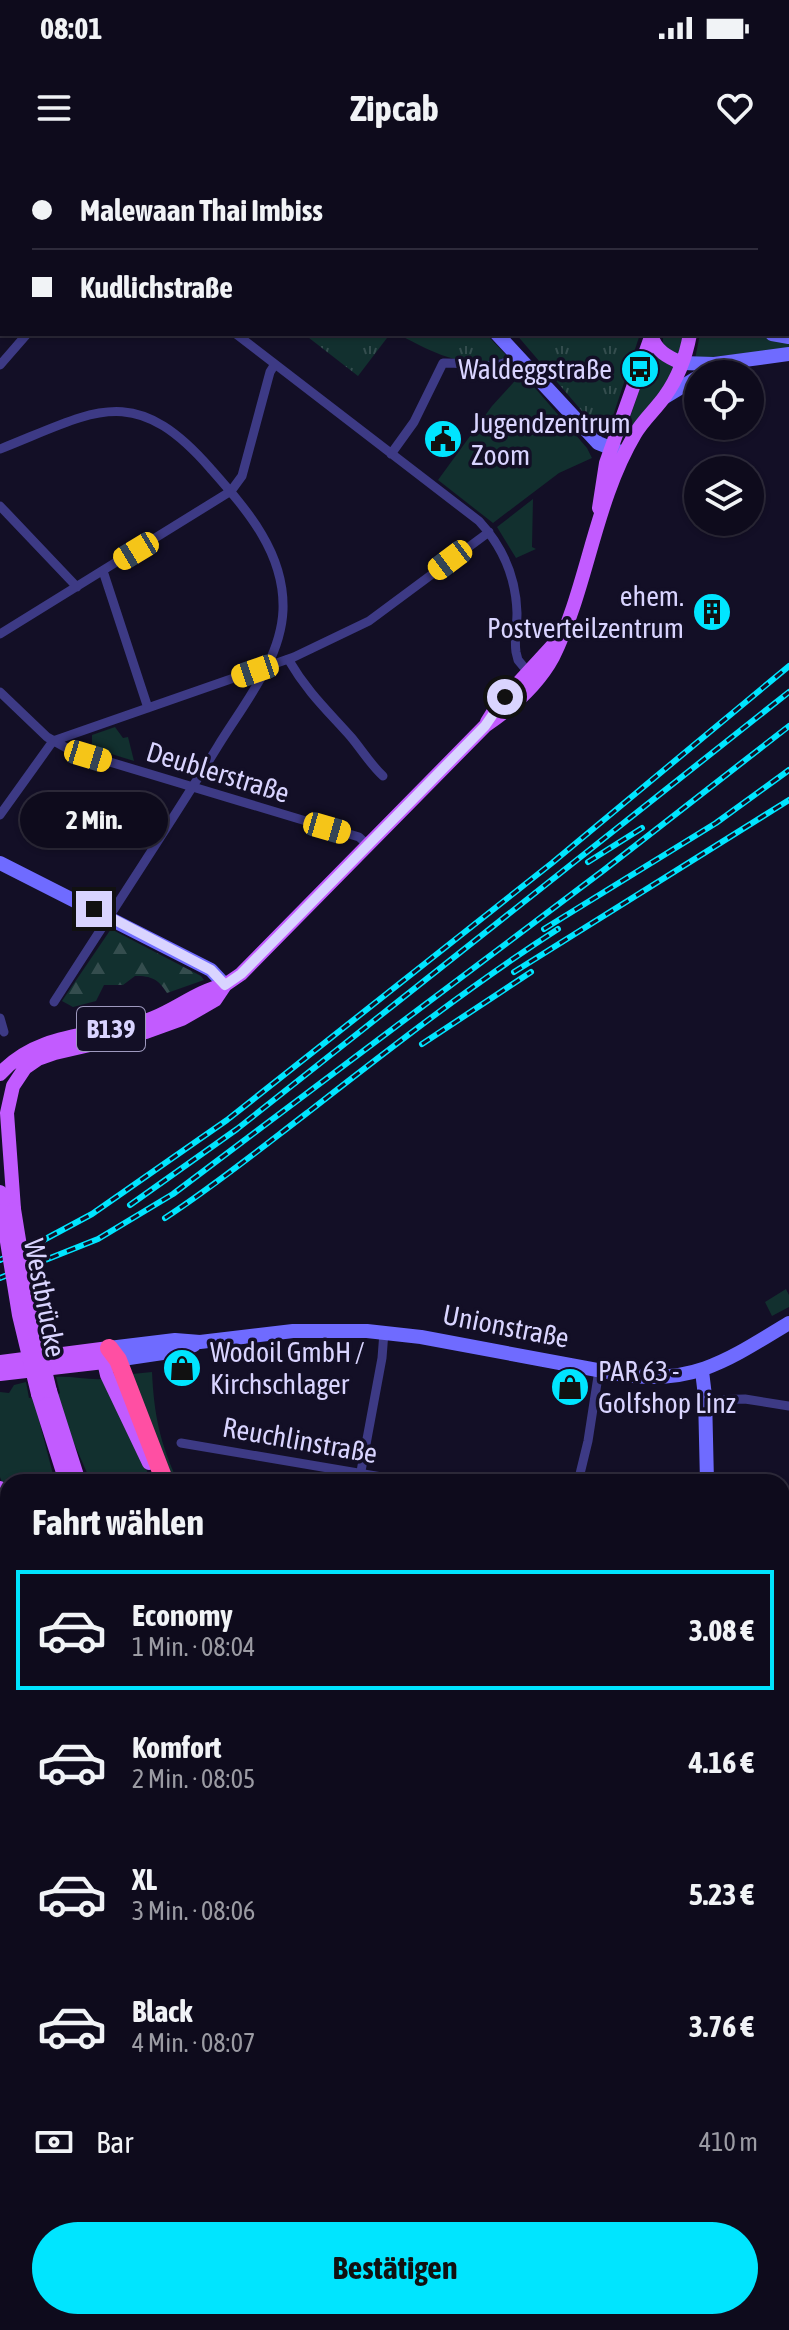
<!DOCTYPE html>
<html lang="de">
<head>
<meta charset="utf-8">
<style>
  body { margin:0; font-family:"Asap Condensed",sans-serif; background:#1c1929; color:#f1f3f6; height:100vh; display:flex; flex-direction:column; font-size:30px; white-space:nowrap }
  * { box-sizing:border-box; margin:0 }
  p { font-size:26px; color:#9b9ba3 }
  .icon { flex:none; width:44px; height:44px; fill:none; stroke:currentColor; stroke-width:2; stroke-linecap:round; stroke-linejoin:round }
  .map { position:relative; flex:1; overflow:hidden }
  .panel { position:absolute; left:0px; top:1314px; width:790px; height:856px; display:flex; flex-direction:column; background:#0e0b1c; border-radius:24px 24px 0 0; box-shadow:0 2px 6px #0004,0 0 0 2px #2e2b3b }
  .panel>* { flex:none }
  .guide { position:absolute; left:0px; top:0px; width:790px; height:176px; box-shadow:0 2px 6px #0004,0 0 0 2px #2e2b3b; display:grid; align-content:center; height:176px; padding:0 32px; background:#0e0b1c }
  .controls { position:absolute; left:684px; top:200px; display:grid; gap:16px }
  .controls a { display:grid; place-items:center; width:80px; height:80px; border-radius:50%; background:#0e0b1c; box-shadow:0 2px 6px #0004,0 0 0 2px #2e2b3b; font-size:40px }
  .end { position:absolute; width:36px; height:36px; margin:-18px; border:10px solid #d9d4ff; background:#111; box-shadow:0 0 0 4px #111 }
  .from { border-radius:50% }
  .bubble { position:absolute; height:56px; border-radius:28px; background:#0e0b1c; box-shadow:0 2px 6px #0004,0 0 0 2px #2e2b3b; font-size:26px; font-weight:700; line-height:56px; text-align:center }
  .car { position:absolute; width:24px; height:48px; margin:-24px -12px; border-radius:10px; box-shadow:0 0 6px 2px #0007; background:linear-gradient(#f5c518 24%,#345 0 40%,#f5c518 0 76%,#345 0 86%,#f5c518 0) }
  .guide b { display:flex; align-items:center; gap:28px; height:76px; font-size:30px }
  .guide b+b { border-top:2px solid #2e2b3b }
  .guide i { width:20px; height:20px; background:#f1f3f6 }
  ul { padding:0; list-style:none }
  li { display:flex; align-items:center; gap:24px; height:120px; margin:0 16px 12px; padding:0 16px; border:4px solid transparent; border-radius:0px }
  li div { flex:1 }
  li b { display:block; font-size:30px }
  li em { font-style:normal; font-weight:700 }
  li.selected { border-color:#00e5ff }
  li>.icon { width:72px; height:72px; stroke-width:1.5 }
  h2 { padding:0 32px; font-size:36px; line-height:96px }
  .pay { display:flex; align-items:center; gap:20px; height:88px; padding:0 32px; font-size:30px }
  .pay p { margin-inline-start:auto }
  .button { display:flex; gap:16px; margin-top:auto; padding:16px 32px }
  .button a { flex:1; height:92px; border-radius:48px; background:#00e5ff; color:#111; font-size:32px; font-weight:700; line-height:92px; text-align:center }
  .status { display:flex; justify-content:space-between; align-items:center; height:56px; padding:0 40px; background:#0e0b1c; direction:ltr }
  .status svg { height:22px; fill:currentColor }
  header { display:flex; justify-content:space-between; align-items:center; height:104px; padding:0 32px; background:#0e0b1c; font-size:36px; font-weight:700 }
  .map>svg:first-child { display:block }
  .green { fill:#12302f }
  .forest { fill:url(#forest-firs) }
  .park { fill:url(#park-tufts) }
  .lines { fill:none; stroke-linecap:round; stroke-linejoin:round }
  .street { stroke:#3d3a85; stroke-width:9 }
  .secondary { stroke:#6f6bff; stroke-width:14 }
  .primary { stroke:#c25bff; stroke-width:14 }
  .highway { stroke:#ff4fa3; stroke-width:18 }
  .rail-casing { stroke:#00e5ff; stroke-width:6 }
  .rail { stroke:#130f26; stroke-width:3; stroke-dasharray:9; stroke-linecap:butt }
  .primary-bridge { stroke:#c25bff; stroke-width:14 }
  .route { stroke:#d9d4ff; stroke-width:10 }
  .labels { text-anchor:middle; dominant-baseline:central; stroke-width:7; stroke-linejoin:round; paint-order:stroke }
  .shield { fill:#130f26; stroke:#9e99be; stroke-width:2 }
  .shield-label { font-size:26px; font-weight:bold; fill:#d9d4ff }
  .poi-label { font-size:28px; fill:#d9d4ff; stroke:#130f26; text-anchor:start }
  .street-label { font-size:28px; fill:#d9d4ff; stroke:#130f26 }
</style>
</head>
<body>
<div class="status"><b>08:01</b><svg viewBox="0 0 49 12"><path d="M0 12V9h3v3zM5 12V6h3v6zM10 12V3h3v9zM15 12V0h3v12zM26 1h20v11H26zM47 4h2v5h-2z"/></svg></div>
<header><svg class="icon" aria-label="menu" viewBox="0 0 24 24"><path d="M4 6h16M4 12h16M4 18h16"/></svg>Zipcab<svg class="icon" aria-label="heart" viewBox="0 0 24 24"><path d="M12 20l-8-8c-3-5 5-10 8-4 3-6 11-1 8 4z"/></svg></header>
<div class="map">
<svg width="789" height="2170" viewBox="0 0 789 2170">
  <defs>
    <pattern id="forest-firs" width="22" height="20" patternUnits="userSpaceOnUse" patternTransform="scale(2)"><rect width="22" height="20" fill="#12302f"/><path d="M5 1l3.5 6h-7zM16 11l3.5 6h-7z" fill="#344d4e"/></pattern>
    <pattern id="park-tufts" width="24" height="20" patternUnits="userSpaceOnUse" patternTransform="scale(2)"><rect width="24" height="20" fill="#12302f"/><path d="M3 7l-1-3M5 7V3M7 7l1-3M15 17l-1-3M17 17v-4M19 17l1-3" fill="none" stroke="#344d4e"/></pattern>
  </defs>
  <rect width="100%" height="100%" fill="#130f26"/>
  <path class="green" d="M 663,174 L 685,174 L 678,194 L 674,194 L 663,185 Z
    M 700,174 L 750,174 L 789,183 L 789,188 L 695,199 Z
    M 652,193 L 675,207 L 662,229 L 623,278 Z
    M 522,213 L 587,288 L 592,298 L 559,313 L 493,363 L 438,320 L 492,246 Z
    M 533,339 L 532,387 L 536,389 L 516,398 L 497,367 Z
    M 115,567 L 123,578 L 128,577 L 134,601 L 92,588 L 92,575 Z
    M 786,1129 L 789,1135 L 789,1147 L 772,1156 L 765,1142 Z
    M 152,1212 C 154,1255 160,1283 178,1322 L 172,1322 L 132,1214 Z
    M 56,1217 C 72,1216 87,1220 104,1219 L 152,1322 L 91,1322 L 66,1265 L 57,1235 L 60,1233 Z
    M 26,1222 L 29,1238 L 33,1237 L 55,1322 L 8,1322 L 8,1339 L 0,1317 L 0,1232 L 9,1233 L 14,1225 Z
    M 782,2064 L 789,2068 L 789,2121 L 782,2118 Z
    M 610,2162 L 645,2162 L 642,2170 L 608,2170 Z
    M 665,2162 L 765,2162 L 752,2170 L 662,2170 Z"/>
  <path class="forest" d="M 111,769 L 201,816 L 204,820 L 167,833 C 158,819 152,816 135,816 L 123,825 L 104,825 L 96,841 L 73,847 L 62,841 Z
    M 0,1361 L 8,1378 L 8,1428 L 0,1417 Z"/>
  <path class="park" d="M 398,0 L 647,0 L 647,2 L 397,2 Z
    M 304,174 L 390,174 L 358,216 Z
    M 398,174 L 486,174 L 507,196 C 475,216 426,189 398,174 Z
    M 516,174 L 640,174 L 610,265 L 601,269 L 593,264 Z
    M 789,1628 L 789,1736 L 782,1750 L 782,1630 Z
    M 786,1802 L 789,1802 L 789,1972 L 782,1975 L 782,1826 Z
    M 145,2162 L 548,2162 L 545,2170 L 142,2170 Z"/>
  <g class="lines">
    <path class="street" d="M 720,0 L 722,2
      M 157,2 L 158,0
      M 788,36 L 789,35
      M 236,174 L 479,361 C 503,387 516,417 517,453 C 517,466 514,479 516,492 L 518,500 L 528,512
      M 0,205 L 27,174
      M 0,289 C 94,252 133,220 210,308 C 246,349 285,392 283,450 C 281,500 243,545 218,586 C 165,672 109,756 54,842
      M 391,294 L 414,262 L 443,203 C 469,202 494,214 518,195
      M 0,346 L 77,427
      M 103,411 L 148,548
      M 0,474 L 231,331 L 242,316 L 270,212 L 275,204
      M 288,499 C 308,533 326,549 351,577 C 362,590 370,604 383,616
      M 0,532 L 47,577 L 70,590 L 359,677 L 369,686
      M 0,655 L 53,581 L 294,497 L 369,461 L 489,372
      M 0,858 L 4,872
      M 705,1240 L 745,1239 L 789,1246
      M 181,1283 L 411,1322
      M 359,1322 L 382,1198 L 384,1172
      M 578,1322 L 588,1281 L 599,1210
      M 782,1421 L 789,1423
      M 0,1425 L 8,1436
      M 0,1777 L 8,1763
      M 782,1979 L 789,1977
      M 0,2146 L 8,2146
      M 136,2170 L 139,2162"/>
    <path class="secondary" d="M 273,0 L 276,2
      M 497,174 L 598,283 L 623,293
      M 772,174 L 789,177
      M 682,203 L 714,204 L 789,194
      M 665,237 L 698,217
      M 0,703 L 211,810 L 225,825
      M 109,1188 L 175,1180 L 200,1182 L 293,1171 L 367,1171 L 421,1177 L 624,1215 C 695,1225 731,1198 789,1163
      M 109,1201 L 176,1191 L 194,1185
      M 702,1211 L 705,1236 L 707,1322
      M 557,2170 L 560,2162"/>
    <path class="primary" d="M 660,0 L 660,2
      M 651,175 C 656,191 667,197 682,203
      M 599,348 L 606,303 L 652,174
      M 487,562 L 497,546 L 554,484
      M 0,914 C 40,869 100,878 153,858 C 178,848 199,830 225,825
      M 0,1032 L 2,1051
      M 14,1049 L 7,953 L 13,926 L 25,908 L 38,899 L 55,893 L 146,872 L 182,859 L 215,840 L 225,825 L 241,814 L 485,566 C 510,549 538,525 553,497 C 588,426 594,343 635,274 C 643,260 656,249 665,236 C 678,218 686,196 690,174
      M 0,1202 L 109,1188 L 104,1202 L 107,1215 L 149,1303
      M 0,1214 L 104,1202
      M 50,1231 L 79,1322
      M 38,1234 L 66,1322
      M 0,1328 L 8,1350"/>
    <path class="highway" d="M 109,1188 L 118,1200 L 165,1322
      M 0,1347 L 8,1366
      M 782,2022 L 789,2027
      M 782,2041 L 789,2045
      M 600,2170 L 603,2162
      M 652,2170 L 654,2162
      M 766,2170 L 780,2162"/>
    <defs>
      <path id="rail" d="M 588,702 L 642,668
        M 544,769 L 716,663 L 789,610
        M 514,812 L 789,640
        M 422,884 L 531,812
        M 130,1045 L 237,969 L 789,532
        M 165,1058 C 214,1026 260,989 307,953 C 388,890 471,825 558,769
        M 0,1100 L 38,1083 L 92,1054 L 227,960 L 552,703 L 789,506
        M 0,1118 L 98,1079 L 173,1034 L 604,710 L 789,566"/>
    </defs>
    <use href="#rail" class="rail-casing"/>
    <use href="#rail" class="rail"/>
    <path class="primary-bridge" d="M 14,1049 L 31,1154 L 50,1231
      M 2,1051 L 19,1155 L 38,1234"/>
  </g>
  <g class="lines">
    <path class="route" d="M 94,749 L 211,810 L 225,825 L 241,814 L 485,566 L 505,537"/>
  </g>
  <defs>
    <symbol id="bus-disc" viewBox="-11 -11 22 22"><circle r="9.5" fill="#00e5ff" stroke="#130f26"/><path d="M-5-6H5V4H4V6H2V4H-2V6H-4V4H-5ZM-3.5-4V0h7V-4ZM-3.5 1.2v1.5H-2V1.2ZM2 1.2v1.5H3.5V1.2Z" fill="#111"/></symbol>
    <symbol id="civic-disc" viewBox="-11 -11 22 22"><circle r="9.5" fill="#00e5ff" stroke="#130f26"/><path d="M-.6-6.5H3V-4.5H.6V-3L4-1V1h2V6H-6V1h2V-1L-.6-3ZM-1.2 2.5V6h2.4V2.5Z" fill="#111"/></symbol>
    <symbol id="building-disc" viewBox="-11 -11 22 22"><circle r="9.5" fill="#00e5ff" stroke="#130f26"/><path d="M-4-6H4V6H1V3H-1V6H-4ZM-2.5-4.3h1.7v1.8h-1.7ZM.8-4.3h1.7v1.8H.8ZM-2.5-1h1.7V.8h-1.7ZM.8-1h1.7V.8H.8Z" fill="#111"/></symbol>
    <symbol id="shop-disc" viewBox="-11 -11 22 22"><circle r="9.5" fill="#00e5ff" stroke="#130f26"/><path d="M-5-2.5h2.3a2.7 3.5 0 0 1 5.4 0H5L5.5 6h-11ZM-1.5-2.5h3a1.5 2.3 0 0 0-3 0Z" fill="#111"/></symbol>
  </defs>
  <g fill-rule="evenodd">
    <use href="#bus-disc" x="618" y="187" width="44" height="44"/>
    <use href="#civic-disc" x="421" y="257" width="44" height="44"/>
    <use href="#building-disc" x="690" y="430" width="44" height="44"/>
    <use href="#shop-disc" x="160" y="1186" width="44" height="44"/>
    <use href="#shop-disc" x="548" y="1205" width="44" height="44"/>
  </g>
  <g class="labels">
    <rect class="shield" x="77" y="847" width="68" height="44" rx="6"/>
    <g class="shield-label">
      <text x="111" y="869">B139</text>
    </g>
    <g class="poi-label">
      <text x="612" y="209" text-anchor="end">Waldeggstraße</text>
      <text x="471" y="263">Jugendzentrum<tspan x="471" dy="32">Zoom</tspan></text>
      <text x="684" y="436" text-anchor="end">ehem.<tspan x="684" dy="32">Postverteilzentrum</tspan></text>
      <text x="210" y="1192">Wodoil GmbH /<tspan x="210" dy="32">Kirchschlager</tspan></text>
      <text x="598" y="1211">PAR 63 -<tspan x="598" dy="32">Golfshop Linz</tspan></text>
    </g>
    <g class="street-label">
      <text transform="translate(218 612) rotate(17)">Deublerstraße</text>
      <text transform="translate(45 1138) rotate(79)">Westbrücke</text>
      <text transform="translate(506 1166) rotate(11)">Unionstraße</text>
      <text transform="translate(300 1280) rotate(10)">Reuchlinstraße</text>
    </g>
  </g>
</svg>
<div class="controls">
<a><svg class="icon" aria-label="locate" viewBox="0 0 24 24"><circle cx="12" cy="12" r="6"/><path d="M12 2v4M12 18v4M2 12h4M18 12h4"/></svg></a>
<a><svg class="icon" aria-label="layers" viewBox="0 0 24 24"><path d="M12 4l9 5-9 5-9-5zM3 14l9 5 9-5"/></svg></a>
</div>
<i class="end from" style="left:505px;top:537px"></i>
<i class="end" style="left:94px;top:749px"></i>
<div class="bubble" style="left:20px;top:632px;width:148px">2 Min.</div>
<i class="car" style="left:136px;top:391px;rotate:239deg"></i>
<i class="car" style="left:450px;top:400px;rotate:233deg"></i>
<i class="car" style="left:255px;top:511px;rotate:251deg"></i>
<i class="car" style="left:88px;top:596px;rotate:107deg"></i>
<i class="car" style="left:327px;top:668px;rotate:106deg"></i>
<div class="guide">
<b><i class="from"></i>Malewaan Thai Imbiss</b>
<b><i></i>Kudlichstraße</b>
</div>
<section class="panel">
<h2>Fahrt wählen</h2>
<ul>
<li class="selected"><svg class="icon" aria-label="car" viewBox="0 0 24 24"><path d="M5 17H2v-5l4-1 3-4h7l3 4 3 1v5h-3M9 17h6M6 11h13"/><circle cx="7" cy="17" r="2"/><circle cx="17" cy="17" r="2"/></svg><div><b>Economy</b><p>1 Min. · 08:04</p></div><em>3.08 €</em></li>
<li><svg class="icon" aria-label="car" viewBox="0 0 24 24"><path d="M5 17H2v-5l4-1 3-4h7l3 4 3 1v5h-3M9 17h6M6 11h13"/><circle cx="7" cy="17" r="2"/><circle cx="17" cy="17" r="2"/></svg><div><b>Komfort</b><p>2 Min. · 08:05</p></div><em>4.16 €</em></li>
<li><svg class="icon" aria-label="car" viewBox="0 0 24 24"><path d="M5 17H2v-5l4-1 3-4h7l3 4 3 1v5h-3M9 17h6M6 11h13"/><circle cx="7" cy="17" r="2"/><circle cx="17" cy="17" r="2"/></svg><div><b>XL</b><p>3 Min. · 08:06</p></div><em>5.23 €</em></li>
<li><svg class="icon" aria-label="car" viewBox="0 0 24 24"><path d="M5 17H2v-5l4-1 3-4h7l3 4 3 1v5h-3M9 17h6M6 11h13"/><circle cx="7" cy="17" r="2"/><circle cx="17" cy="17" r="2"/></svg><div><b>Black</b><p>4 Min. · 08:07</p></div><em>3.76 €</em></li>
</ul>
<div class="pay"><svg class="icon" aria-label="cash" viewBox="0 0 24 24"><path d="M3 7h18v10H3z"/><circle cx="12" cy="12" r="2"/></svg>Bar<p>410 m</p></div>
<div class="button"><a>Bestätigen</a></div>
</section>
</div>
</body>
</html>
